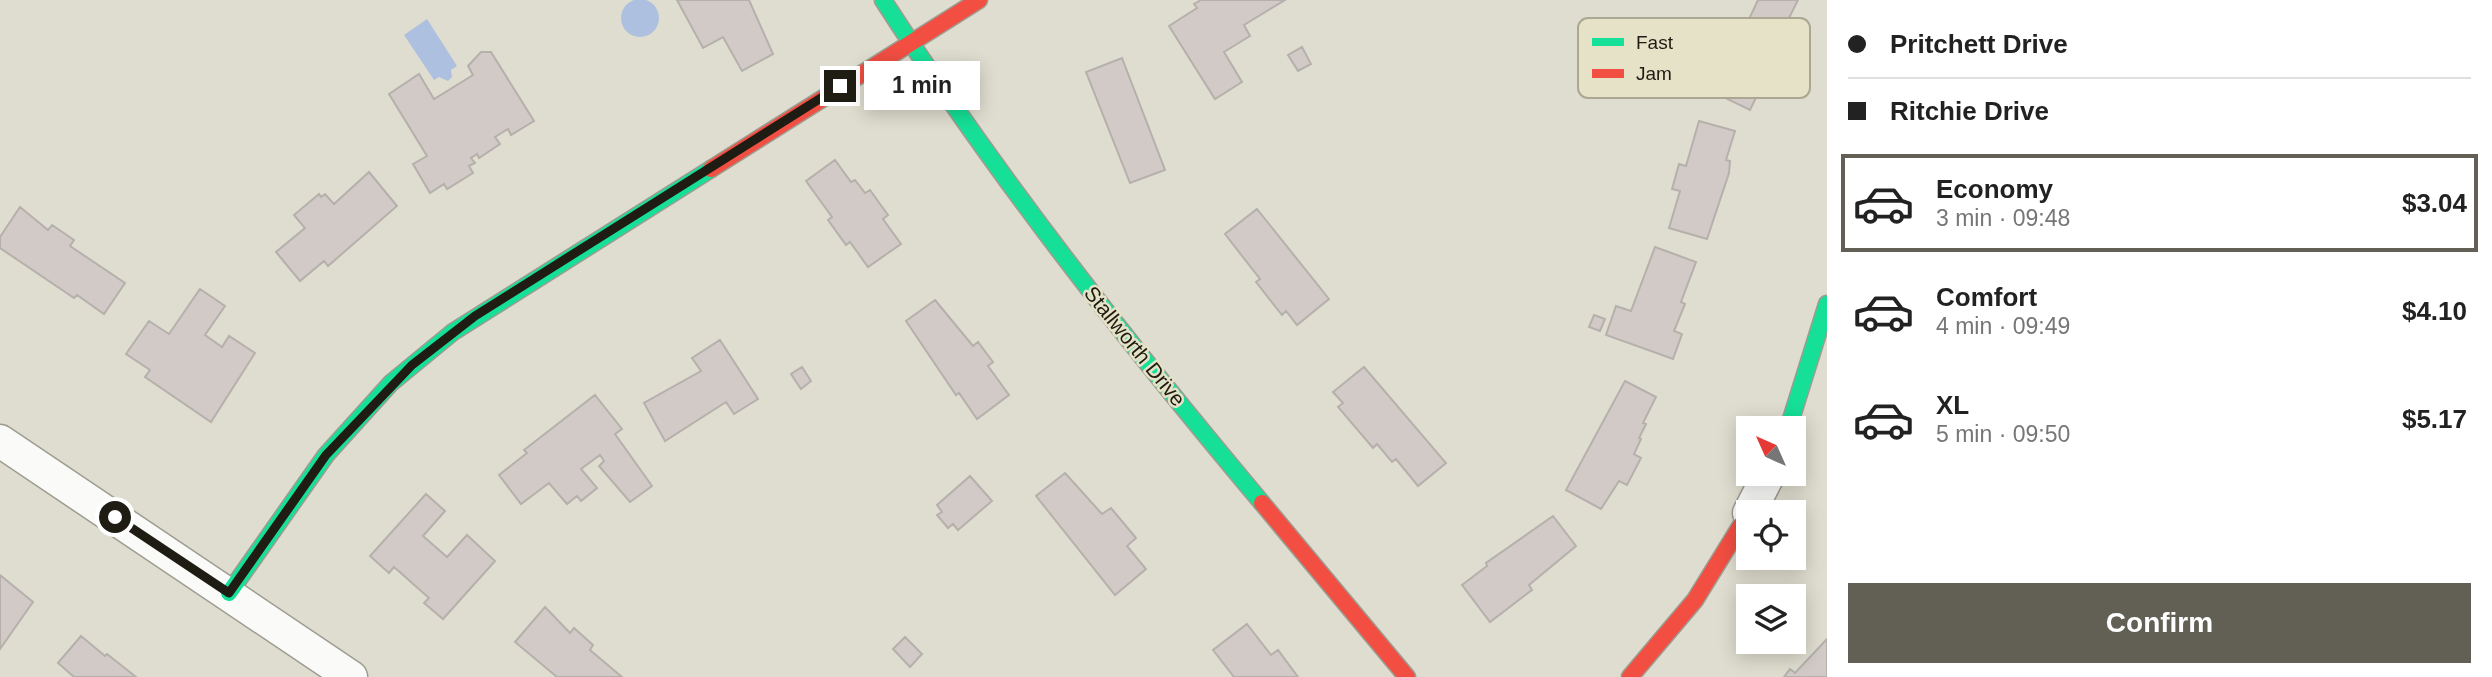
<!DOCTYPE html>
<html lang="en">
<head>
<meta charset="utf-8">
<style>
  body { margin:0; font-family:Arial,sans-serif; background:#f2f2f2; color:#222; height:100vh; display:flex; flex-direction:column; font-size:26px; white-space:nowrap }
  * { box-sizing:border-box; margin:0 }
  p { font-size:23px; color:#767676 }
  .icon { flex:none; width:38px; height:38px; fill:none; stroke:currentColor; stroke-width:2; stroke-linecap:round; stroke-linejoin:round }
  .map { position:relative; flex:1; overflow:hidden }
  .side { display:flex; flex-direction:column; background:#fff; width:665px }
  .side>* { flex:none }
  .top-card { display:grid; align-content:center; height:154px; padding:0 21px; background:#fff }
  .needle { width:46px; rotate:315deg }
  .fabs { position:absolute; left:1736px; top:416px; display:grid; gap:14px }
  .fabs a { display:grid; place-items:center; width:70px; height:70px; border-radius:0px; background:#fff; box-shadow:0 4px 18px #0003; font-size:35px }
  .end { position:absolute; width:32px; height:32px; margin:-16px; border:9px solid #1e1c13; background:#fff; box-shadow:0 0 0 4px #fff }
  .from { border-radius:50% }
  .bubble { position:absolute; height:49px; border-radius:0px; background:#fff; box-shadow:0 4px 18px #0003; font-size:23px; font-weight:800; line-height:49px; text-align:center }
  .top-card b { display:flex; align-items:center; gap:24px; height:66px; font-size:26px }
  .top-card b+b { border-top:2px solid #e0e0e0 }
  .top-card i { width:18px; height:18px; background:#222 }
  ul { padding:0; list-style:none }
  li { display:flex; align-items:center; gap:21px; height:98px; margin:0 14px 10px; padding:0 7px; border:4px solid transparent; border-radius:0px }
  li div { flex:1 }
  li b { display:block; font-size:26px }
  li em { font-style:normal; font-weight:800 }
  li.on { border-color:#626055 }
  li>.icon { width:63px; height:63px; stroke-width:1.5 }
  .action { display:flex; gap:14px; margin-top:auto; padding:14px 21px }
  .action a { flex:1; height:80px; border-radius:0px; background:#626055; color:#fff; font-size:28px; font-weight:800; line-height:80px; text-align:center }
  main { display:flex; flex:1; min-height:0 }
  .map>svg:first-child { display:block }
  .water { fill:#adc0df }
  .building { fill:#d1cac7; stroke:#b6b0ac; stroke-width:2 }
  .lines { fill:none; stroke-linecap:round; stroke-linejoin:round }
  .street-casing { stroke:#9d9c91; stroke-width:35 }
  .fast-casing { stroke:#9d9c91; stroke-width:19 }
  .jam-casing { stroke:#9d9c91; stroke-width:19 }
  .street { stroke:#fafaf8; stroke-width:32 }
  .fast { stroke:#16e098; stroke-width:16 }
  .jam { stroke:#f24e42; stroke-width:16 }
  .route { stroke:#1e1c13; stroke-width:9 }
  .labels { text-anchor:middle; dominant-baseline:central; stroke-width:5; stroke-linejoin:round; paint-order:stroke }
  .street-label { font-size:21px; fill:#1e1c13; stroke:#e6e2c8 }
  .key { fill:#e6e2c8; stroke:#aaa792; stroke-width:2 }
  .key-label { font-size:19px; fill:#1e1c13 }
</style>
</head>
<body>
<main>
<div class="map">
<svg width="1827" height="677" viewBox="0 0 1827 677">
  <rect width="100%" height="100%" fill="#dfddcf"/>
  <path class="water" d="M621 18a19 19 0 1 1 38 0a19 19 0 1 1-38 0Z
    M 427,19 L 457,66 L 451,70 L 452,77 L 448,81 L 439,77 L 434,80 L 404,35 Z"/>
  <path class="building" d="M 677,0 L 749,0 L 773,54 L 742,71 L 723,37 L 703,48 Z
    M 1201,0 L 1285,0 L 1244,25 L 1250,36 L 1224,52 L 1242,82 L 1215,99 L 1169,26 L 1197,8 L 1194,4 Z
    M 1758,0 L 1798,0 L 1784,28 L 1789,30 L 1750,110 L 1713,92 L 1739,33 L 1742,34 Z
    M 1302,47 L 1311,64 L 1298,71 L 1288,55 Z
    M 481,52 L 491,52 L 534,121 L 511,135 L 508,129 L 495,137 L 500,144 L 479,158 L 477,154 L 471,158 L 475,163 L 469,166 L 473,173 L 447,189 L 444,184 L 430,193 L 413,164 L 427,156 L 389,94 L 419,74 L 434,99 L 473,75 L 468,66 Z
    M 1122,58 L 1165,170 L 1130,183 L 1086,72 Z
    M 1699,121 L 1735,131 L 1726,160 L 1730,161 L 1729,173 L 1707,239 L 1669,228 L 1680,191 L 1672,189 L 1679,164 L 1686,166 Z
    M 835,160 L 851,182 L 855,180 L 865,193 L 870,190 L 888,215 L 883,219 L 901,244 L 868,267 L 850,242 L 846,245 L 828,220 L 832,217 L 806,181 Z
    M 369,172 L 397,206 L 328,266 L 324,261 L 300,281 L 276,252 L 305,228 L 294,215 L 319,194 L 321,197 L 325,194 L 334,204 Z
    M 20,207 L 48,230 L 52,225 L 74,240 L 70,246 L 125,283 L 104,314 L 77,295 L 74,298 L 0,248 L 0,237 Z
    M 1257,209 L 1329,299 L 1297,325 L 1286,311 L 1282,315 L 1256,282 L 1260,279 L 1225,234 Z
    M 1655,247 L 1696,262 L 1681,302 L 1685,304 L 1674,331 L 1682,334 L 1673,359 L 1606,335 L 1616,306 L 1631,311 Z
    M 200,289 L 225,306 L 205,335 L 222,347 L 229,336 L 255,353 L 211,422 L 145,377 L 150,370 L 126,354 L 149,321 L 169,334 Z
    M 935,300 L 973,346 L 978,342 L 993,362 L 988,366 L 1009,395 L 977,419 L 959,393 L 956,395 L 906,321 Z
    M 1594,315 L 1605,319 L 1600,331 L 1589,327 Z
    M 720,340 L 758,399 L 734,414 L 726,402 L 665,441 L 644,403 L 701,371 L 692,358 Z
    M 802,367 L 811,381 L 801,389 L 791,374 Z
    M 1364,367 L 1446,463 L 1418,486 L 1396,459 L 1392,462 L 1377,444 L 1373,448 L 1338,407 L 1343,403 L 1333,392 Z
    M 1625,381 L 1656,397 L 1643,423 L 1646,424 L 1639,438 L 1641,439 L 1634,454 L 1641,458 L 1627,485 L 1619,481 L 1601,509 L 1566,490 Z
    M 595,395 L 622,429 L 615,434 L 652,486 L 630,502 L 599,466 L 604,461 L 600,455 L 581,469 L 597,488 L 581,501 L 577,496 L 567,504 L 549,483 L 521,504 L 499,475 L 527,453 L 524,450 Z
    M 1065,473 L 1102,514 L 1111,508 L 1136,538 L 1127,546 L 1146,569 L 1115,595 L 1036,496 Z
    M 970,476 L 992,501 L 958,530 L 953,524 L 948,528 L 937,515 L 942,512 L 937,505 Z
    M 426,494 L 445,511 L 423,536 L 447,557 L 467,535 L 495,561 L 443,619 L 424,603 L 429,598 L 394,567 L 389,573 L 370,556 Z
    M 1553,516 L 1576,546 L 1529,585 L 1532,590 L 1490,622 L 1462,585 L 1487,566 L 1486,563 Z
    M 0,575 L 33,602 L 0,649 Z
    M 545,607 L 570,633 L 574,628 L 593,645 L 590,650 L 622,677 L 557,677 L 515,642 Z
    M 1247,624 L 1271,655 L 1278,650 L 1298,677 L 1234,677 L 1213,650 Z
    M 81,636 L 105,656 L 107,654 L 136,677 L 74,677 L 58,663 Z
    M 905,637 L 922,654 L 910,667 L 893,649 Z
    M 1827,639 L 1827,677 L 1784,677 L 1790,669 L 1795,673 Z"/>
  <g class="lines">
    <defs>
      <path id="street" d="M 0,441 L 351,677
        M 1749,513 L 1769,474"/>
      <path id="fast" d="M 883,0 C 997,177 1127,342 1262,503
        M 1788,429 L 1827,304
        M 229,593 L 326,455 L 391,383 L 453,332 L 711,169"/>
      <path id="jam" d="M 711,169 L 979,0
        M 1262,503 L 1407,677
        M 1630,677 L 1695,600 L 1748,514"/>
    </defs>
    <use href="#street" class="street-casing"/>
    <use href="#fast" class="fast-casing"/>
    <use href="#jam" class="jam-casing"/>
    <use href="#street" class="street"/>
    <use href="#fast" class="fast"/>
    <use href="#jam" class="jam"/>
  </g>
  <g class="lines">
    <path class="route" d="M 115,517 L 229,593 L 326,455 L 412,365 L 475,316 L 840,86"/>
  </g>
  <g class="labels">
    <g class="street-label">
      <text transform="translate(1135 346) rotate(51)">Stallworth Drive</text>
    </g>
  </g>
  <rect x="1578" y="18" width="232" height="80" rx="10" class="key"/>
  <rect x="1592" y="38" width="32" height="8" fill="#16e098"/>
  <rect x="1592" y="69" width="32" height="9" fill="#f24e42"/>
  <g class="key-label">
    <text x="1636" y="49">Fast</text>
    <text x="1636" y="80">Jam</text>
  </g>
</svg>
<div class="fabs">
<a><svg class="needle" viewBox="-14 -14 28 28"><path d="M0-13l5 13h-10z" fill="#e53935"/><path d="M0 13l5-13h-10z" fill="#767676"/></svg></a>
<a><svg class="icon" aria-label="locate" viewBox="0 0 24 24"><circle cx="12" cy="12" r="6"/><path d="M12 2v4M12 18v4M2 12h4M18 12h4"/></svg></a>
<a><svg class="icon" aria-label="layers" viewBox="0 0 24 24"><path d="M12 4l9 5-9 5-9-5zM3 14l9 5 9-5"/></svg></a>
</div>
<i class="end from" style="left:115px;top:517px"></i>
<i class="end" style="left:840px;top:86px"></i>
<div class="bubble" style="left:864px;top:61px;width:116px">1 min</div>
</div>
<section class="side">
<div class="top-card">
<b><i class="from"></i>Pritchett Drive</b>
<b><i></i>Ritchie Drive</b>
</div>
<ul>
<li class="on"><svg class="icon" aria-label="car" viewBox="0 0 24 24"><path d="M5 17H2v-5l4-1 3-4h7l3 4 3 1v5h-3M9 17h6M6 11h13"/><circle cx="7" cy="17" r="2"/><circle cx="17" cy="17" r="2"/></svg><div><b>Economy</b><p>3 min · 09:48</p></div><em>$3.04</em></li>
<li><svg class="icon" aria-label="car" viewBox="0 0 24 24"><path d="M5 17H2v-5l4-1 3-4h7l3 4 3 1v5h-3M9 17h6M6 11h13"/><circle cx="7" cy="17" r="2"/><circle cx="17" cy="17" r="2"/></svg><div><b>Comfort</b><p>4 min · 09:49</p></div><em>$4.10</em></li>
<li><svg class="icon" aria-label="car" viewBox="0 0 24 24"><path d="M5 17H2v-5l4-1 3-4h7l3 4 3 1v5h-3M9 17h6M6 11h13"/><circle cx="7" cy="17" r="2"/><circle cx="17" cy="17" r="2"/></svg><div><b>XL</b><p>5 min · 09:50</p></div><em>$5.17</em></li>
</ul>
<div class="action"><a>Confirm</a></div>
</section>
</main>
</body>
</html>
